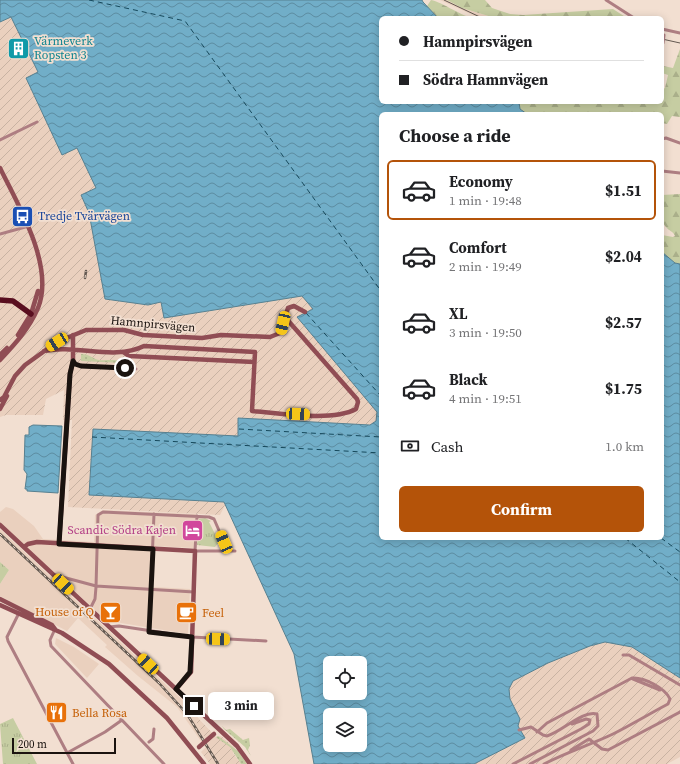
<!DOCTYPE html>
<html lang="en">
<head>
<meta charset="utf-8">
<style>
  body { margin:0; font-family:"Source Serif 4",serif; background:#f2f2f2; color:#202124; height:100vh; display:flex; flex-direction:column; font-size:15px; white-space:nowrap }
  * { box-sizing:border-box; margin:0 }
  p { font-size:13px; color:#757577 }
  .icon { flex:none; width:22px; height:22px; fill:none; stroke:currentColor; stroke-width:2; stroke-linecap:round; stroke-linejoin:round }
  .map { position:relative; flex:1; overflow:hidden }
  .side { position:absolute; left:379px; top:112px; width:285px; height:428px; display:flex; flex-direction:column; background:#fff; border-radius:6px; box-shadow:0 2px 10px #0003 }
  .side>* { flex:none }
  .guide { position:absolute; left:379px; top:16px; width:285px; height:88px; border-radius:6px; box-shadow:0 2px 10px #0003; display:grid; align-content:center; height:88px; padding:0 20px; background:#fff }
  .buttons { position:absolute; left:323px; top:656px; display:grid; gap:8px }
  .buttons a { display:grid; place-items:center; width:44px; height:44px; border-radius:6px; background:#fff; box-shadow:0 2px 10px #0003; font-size:20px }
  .scale { position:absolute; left:12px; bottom:10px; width:104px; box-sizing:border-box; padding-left:4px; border:2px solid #1a130f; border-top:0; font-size:11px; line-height:14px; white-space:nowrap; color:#1a130f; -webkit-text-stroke:3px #f2dfd1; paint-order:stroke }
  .end { position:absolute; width:18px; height:18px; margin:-9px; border:5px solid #1a130f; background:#fff; box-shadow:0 0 0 2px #fff }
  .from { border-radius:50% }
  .bubble { position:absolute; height:28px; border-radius:6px; background:#fff; box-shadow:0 2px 10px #0003; font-size:13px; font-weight:700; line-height:28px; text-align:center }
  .car { position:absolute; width:12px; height:24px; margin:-12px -6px; border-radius:5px; box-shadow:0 0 3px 1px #0007; background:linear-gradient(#f5c518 24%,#345 0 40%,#f5c518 0 76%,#345 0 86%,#f5c518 0) }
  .guide b { display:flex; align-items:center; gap:14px; height:38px; font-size:15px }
  .guide b+b { border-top:1px solid #e0e0e0 }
  .guide i { width:10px; height:10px; background:#202124 }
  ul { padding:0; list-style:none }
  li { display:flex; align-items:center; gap:12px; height:60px; margin:0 8px 6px; padding:0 12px; border:2px solid transparent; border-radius:6px }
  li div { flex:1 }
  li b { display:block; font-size:15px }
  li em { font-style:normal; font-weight:700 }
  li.active { border-color:#b45309 }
  li>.icon { width:36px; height:36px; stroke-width:1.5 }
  h2 { padding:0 20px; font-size:18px; line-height:48px }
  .pay { display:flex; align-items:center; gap:10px; height:44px; padding:0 20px; font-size:15px }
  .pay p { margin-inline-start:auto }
  .action { display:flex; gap:8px; margin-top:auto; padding:8px 20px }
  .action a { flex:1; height:46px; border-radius:6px; background:#b45309; color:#fff; font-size:16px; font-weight:700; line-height:46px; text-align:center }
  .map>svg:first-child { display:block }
  .built { fill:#ead0be }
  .industrial { fill:url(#industrial-furrows) }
  .grass { fill:url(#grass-dots) }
  .forest { fill:url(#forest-firs) }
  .park { fill:url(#park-tufts) }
  .water { fill:url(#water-waves); stroke:#578090; fill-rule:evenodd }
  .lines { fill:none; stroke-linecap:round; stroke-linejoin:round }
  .ferry { stroke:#16495c; stroke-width:1; stroke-dasharray:5 4; stroke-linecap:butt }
  .street { stroke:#ae7e82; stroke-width:3 }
  .secondary { stroke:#904d54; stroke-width:4.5 }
  .highway { stroke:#590e1f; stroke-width:5.5 }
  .tram { stroke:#645951; stroke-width:1 }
  .rail-casing { stroke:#645951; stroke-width:2.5 }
  .rail { stroke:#f2dfd1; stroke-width:1; stroke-dasharray:3; stroke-linecap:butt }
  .street-bridge { stroke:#ae7e82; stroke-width:3 }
  .secondary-bridge { stroke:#904d54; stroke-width:4.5 }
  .route { stroke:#1a130f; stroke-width:5 }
  .labels { text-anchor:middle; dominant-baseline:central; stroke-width:3.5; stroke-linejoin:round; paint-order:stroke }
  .culture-label { font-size:12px; fill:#0d838f; stroke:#f2dfd1; text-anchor:start }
  .transit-label { font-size:12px; fill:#164399; stroke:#f2dfd1; text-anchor:start }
  .street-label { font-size:12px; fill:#1a130f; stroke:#f2dfd1 }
  .hotel-label { font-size:12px; fill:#b23c85; stroke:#f2dfd1; text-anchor:end }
  .food-label { font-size:12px; fill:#c56008; stroke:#f2dfd1; text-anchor:start }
</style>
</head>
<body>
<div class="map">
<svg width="680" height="764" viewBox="0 0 680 764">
  <defs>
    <pattern id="industrial-furrows" width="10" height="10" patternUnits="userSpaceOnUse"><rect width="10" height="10" fill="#ead0be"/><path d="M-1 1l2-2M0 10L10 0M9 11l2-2" fill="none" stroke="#c8b2a2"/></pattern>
    <pattern id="grass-dots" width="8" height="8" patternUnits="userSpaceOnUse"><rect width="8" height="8" fill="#c6cda2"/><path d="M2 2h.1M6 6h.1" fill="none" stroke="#aaaf8a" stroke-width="1.8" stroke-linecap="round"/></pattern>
    <pattern id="forest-firs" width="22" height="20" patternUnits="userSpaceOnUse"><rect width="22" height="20" fill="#c6cda2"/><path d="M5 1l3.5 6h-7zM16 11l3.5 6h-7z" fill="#aaaf8a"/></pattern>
    <pattern id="park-tufts" width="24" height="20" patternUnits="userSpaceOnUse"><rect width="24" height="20" fill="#c6cda2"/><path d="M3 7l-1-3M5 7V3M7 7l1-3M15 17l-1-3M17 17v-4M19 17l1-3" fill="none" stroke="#aaaf8a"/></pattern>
    <pattern id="water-waves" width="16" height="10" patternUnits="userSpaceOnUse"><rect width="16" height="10" fill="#71aec8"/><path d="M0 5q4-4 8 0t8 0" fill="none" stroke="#5c8ca1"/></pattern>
  </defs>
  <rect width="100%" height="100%" fill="#f2dfd1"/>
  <path class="built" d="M 440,0 L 447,0 L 462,8 L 495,18 L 475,16 Z
    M 6,507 L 13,509 L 34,526 L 43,539 L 94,542 L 95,515 L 103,510 L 196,514 L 194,548 L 156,546 L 154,553 L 154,587 L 190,589 L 188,634 L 121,623 L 103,617 L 0,523 L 0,512 Z
    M 0,529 L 191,708 L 199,719 L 196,722 L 216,755 L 205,747 L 177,707 L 138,676 L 105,647 L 107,645 L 78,618 L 67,631 L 0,596 L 0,584 L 9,570 L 0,562 Z
    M 56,638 L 74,647 L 99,664 L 87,678 L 55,644 Z"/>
  <path class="industrial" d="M 11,17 L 38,73 L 26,79 L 62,154 L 77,148 L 96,188 L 81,195 L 89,213 L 105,299 L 148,305 L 161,302 L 164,318 L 302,296 L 313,309 L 297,317 L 377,412 L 377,418 L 374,423 L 370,425 L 239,418 L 238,436 L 227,436 L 93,430 L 89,495 L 224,502 L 225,505 L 220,515 L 68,507 L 72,420 L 63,420 L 64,390 L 46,399 L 43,415 L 6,415 L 0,417 L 0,22 Z
    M 605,642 L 632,647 L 680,678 L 680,757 L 667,764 L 474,764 L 525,738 L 517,726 L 516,710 L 510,699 L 509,688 L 513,681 L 548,663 L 590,646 Z
    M 199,719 L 216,737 L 221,736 L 235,748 L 233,753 L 241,764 L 210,764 L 201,752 L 209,744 L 196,722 Z"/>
  <path class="grass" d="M 81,354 C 90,354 93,359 99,360 C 107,361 117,358 122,363 L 81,361 Z
    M 222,726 L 226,730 L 230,729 L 243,740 L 249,738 L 250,745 L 248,750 L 251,756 L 245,747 L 224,729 Z
    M 218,736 L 238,751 L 247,764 L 241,764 L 230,747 L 217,738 L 216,737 Z"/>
  <path class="forest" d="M 431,0 C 437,0 461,15 471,18 L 438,18 L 427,6 Z
    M 447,0 L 485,0 L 492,8 L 510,14 L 523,15 L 613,9 L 627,18 L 495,18 L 462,8 Z
    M 680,49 L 680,117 L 672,116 L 667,124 L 662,123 L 662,114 L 527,114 L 520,109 L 519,102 L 662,102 L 662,90 L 665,88 L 668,75 L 662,73 L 663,66 L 673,68 Z
    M 680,194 L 680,264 L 675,263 L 662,252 L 662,235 L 673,237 L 675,236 C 673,231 669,231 666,227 C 659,219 662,205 662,195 Z"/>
  <path class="park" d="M 205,518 L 211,521 L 209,522 L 219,542 L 215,547 L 197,545 L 199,519 Z
    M 0,562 L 9,570 L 0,584 Z
    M 13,718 L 37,764 L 3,764 L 0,724 Z"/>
  <path class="water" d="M 0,0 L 422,0 L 423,2 L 438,18 L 381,18 L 381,102 L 519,102 L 520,109 L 527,114 L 381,114 L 381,538 L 662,538 L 662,252 L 675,263 L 680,264 L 680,678 L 632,647 L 605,642 L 590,646 L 548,663 L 513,681 L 509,689 L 510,699 L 520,719 L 518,726 L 525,738 L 474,764 L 314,764 L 294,654 L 224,502 L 89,495 L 93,429 L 238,436 L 238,418 L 370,425 L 376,421 L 377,412 L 297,317 L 313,309 L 302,296 L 164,318 L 161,302 L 148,305 L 105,299 L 89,213 L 81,195 L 96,188 L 77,148 L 62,155 L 26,78 L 38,72 L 11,17 L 0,22 ZM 330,663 L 360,663 L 360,693 L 330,693 ZM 330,715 L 360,715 L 360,745 L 330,745 Z
    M 33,425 L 62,426 L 58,493 L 27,491 L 27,489 L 25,489 L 27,474 L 24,470 L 25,435 L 29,435 L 29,427 Z"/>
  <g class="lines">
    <path class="ferry" d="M 89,0 L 185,21 L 381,291
      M 306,313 L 381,396
      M 239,429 L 381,437
      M 92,437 L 381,453
      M 625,538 L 680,582
      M 661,538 L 680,552"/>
    <path class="street" d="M 606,0 L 634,18
      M 662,29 L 680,33
      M 662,139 L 666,138 L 680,143
      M 0,140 L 37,122
      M 662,171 L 680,173
      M 0,234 L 29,226
      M 73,362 L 81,366 L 136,369
      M 197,516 L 195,551 L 235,551
      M 55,575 L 96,586 L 194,592
      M 90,609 L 95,599 L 96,587 L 98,515 L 103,512 L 209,517 L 214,519 L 224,542 L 221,551
      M 19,613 L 7,637 L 8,641 L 73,764
      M 109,627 L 119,626 L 192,637 L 266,641
      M 55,629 L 50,640 L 51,646 L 164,764
      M 149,632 L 154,514
      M 623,655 L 629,655 L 680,685
      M 633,679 L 660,690
      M 519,730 L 531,727 L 543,735 L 547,736 C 562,732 582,710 597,714 L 598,726 L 593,731 L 530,764
      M 537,732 L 547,723 L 632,678 C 644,677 665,688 670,699 L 668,704 C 649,714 631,725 613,734 C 590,745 567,752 544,764
      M 149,742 L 153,739 L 154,729
      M 571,750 L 589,739 L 602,749 L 608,750 L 680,712
      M 67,753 L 105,732 L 122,720
      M 513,764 L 581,729 L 589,724 L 590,720 L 586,719 L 572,724"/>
    <path class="secondary" d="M 0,168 C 18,205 55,266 38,308 C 29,329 15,344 0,360
      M 18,335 L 31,314 L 38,291
      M 44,351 C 76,344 114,361 144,346 L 255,352 L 252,411 C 280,413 332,422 356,409 L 358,402 L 357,399 L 284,316
      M 123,352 L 129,356 L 254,362
      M 0,355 L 7,348
      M 0,400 L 4,397 L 15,376 L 25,365 L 57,342 L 86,330 L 124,330 L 143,335 L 202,338 L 221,335 L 270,337 L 280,333 L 288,308 L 294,306 L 305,312
      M 0,409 L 7,396
      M 0,525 L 237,746 L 250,764
      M 59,544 L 70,374 L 73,361 L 73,335
      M 24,547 L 28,544 L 37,542 L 195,551 L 191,672 L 176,689
      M 0,599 L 52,625 L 55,629
      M 0,605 L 62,633 L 109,664 L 167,718 L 204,764"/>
    <path class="highway" d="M 0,300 L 13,301 L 31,314"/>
    <path class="tram" d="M 444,0 L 482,18
      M 662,39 L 680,43"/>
    <defs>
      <path id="rail" d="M 85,278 L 86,271
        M 0,534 L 159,683 L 187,714 L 218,764"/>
    </defs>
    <use href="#rail" class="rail-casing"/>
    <use href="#rail" class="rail"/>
    <path class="street-bridge" d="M 663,43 L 664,35"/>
    <path class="secondary-bridge" d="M 199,747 L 214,734"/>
  </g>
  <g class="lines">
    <path class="route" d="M 125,368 L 81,366 L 75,364 L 73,361 L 70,374 L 59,544 L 153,549 L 149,632 L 192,637 L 190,672 L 176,689 L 194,706"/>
  </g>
  <defs>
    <symbol id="building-square" viewBox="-11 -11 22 22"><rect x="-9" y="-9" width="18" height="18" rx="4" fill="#0f9aa8" stroke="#f2dfd1"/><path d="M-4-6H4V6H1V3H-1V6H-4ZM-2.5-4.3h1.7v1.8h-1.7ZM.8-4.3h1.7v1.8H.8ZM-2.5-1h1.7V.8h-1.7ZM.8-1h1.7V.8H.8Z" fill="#fff"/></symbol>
    <symbol id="bus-square" viewBox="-11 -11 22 22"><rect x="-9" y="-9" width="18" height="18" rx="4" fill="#1a4fb4" stroke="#f2dfd1"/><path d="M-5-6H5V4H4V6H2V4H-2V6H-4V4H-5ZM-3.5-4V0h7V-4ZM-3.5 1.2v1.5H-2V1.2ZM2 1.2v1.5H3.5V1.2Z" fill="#fff"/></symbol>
    <symbol id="hotel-square" viewBox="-11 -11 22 22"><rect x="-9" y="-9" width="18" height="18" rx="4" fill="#d1479c" stroke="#f2dfd1"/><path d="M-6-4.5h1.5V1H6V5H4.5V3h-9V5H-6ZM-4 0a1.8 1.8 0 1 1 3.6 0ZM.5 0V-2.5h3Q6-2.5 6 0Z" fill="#fff"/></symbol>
    <symbol id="bar-square" viewBox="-11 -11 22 22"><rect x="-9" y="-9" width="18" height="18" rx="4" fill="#e8710a" stroke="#f2dfd1"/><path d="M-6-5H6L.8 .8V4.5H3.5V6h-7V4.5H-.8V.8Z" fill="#fff"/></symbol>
    <symbol id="cafe-square" viewBox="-11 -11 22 22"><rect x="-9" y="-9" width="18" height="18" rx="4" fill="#e8710a" stroke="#f2dfd1"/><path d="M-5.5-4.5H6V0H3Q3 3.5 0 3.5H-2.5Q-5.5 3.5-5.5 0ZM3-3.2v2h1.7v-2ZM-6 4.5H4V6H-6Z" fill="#fff"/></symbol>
    <symbol id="restaurant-square" viewBox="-11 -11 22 22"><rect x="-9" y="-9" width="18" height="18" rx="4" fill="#e8710a" stroke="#f2dfd1"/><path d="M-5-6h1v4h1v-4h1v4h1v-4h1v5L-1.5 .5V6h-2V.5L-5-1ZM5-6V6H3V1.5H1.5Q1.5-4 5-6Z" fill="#fff"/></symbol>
  </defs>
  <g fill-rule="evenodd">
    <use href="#building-square" x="6" y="36" width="25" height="25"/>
    <use href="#bus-square" x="10" y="204" width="25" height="25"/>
    <use href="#hotel-square" x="180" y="518" width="25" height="25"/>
    <use href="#bar-square" x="98" y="600" width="25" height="25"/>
    <use href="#cafe-square" x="174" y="600" width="25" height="25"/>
    <use href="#restaurant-square" x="44" y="700" width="25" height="25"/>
  </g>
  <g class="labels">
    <g class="culture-label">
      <text x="34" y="41">Värmeverk<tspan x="34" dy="14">Ropsten 3</tspan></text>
    </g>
    <g class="transit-label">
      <text x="38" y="216">Tredje Tvärvägen</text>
    </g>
    <g class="street-label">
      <text transform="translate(153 324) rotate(5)">Hamnpirsvägen</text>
    </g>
    <g class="hotel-label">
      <text x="176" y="530">Scandic Södra Kajen</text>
    </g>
    <g class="food-label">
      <text x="94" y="612" text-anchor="end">House of Q</text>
      <text x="202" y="613">Feel</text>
      <text x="72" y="713">Bella Rosa</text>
    </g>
  </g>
</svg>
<div class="buttons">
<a><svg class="icon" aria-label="locate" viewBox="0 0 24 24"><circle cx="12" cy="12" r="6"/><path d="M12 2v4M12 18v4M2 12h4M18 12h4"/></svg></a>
<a><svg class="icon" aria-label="layers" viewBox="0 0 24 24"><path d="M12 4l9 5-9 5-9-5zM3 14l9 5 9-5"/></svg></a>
</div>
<div class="scale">200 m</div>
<i class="end from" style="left:125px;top:368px"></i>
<i class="end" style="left:194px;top:706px"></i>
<div class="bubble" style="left:208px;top:692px;width:66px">3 min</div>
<i class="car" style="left:283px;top:323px;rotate:193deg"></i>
<i class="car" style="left:57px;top:342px;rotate:238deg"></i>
<i class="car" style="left:298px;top:414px;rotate:93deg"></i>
<i class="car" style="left:224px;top:542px;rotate:337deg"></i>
<i class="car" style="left:63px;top:584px;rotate:133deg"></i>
<i class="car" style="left:218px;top:639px;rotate:92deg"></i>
<i class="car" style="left:148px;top:664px;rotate:313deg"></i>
<div class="guide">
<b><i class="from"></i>Hamnpirsvägen</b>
<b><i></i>Södra Hamnvägen</b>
</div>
<section class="side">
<h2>Choose a ride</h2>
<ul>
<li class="active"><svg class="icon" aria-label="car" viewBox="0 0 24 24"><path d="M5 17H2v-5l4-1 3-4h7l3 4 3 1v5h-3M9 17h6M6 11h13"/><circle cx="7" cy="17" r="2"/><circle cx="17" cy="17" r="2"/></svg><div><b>Economy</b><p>1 min · 19:48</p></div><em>$1.51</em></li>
<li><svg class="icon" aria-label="car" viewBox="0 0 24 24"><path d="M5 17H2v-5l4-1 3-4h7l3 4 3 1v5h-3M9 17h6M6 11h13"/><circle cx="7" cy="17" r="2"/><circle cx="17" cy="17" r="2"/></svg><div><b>Comfort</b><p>2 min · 19:49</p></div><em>$2.04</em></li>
<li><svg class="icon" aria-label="car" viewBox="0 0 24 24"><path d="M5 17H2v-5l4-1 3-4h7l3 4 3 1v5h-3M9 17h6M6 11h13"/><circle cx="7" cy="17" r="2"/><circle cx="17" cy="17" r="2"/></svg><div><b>XL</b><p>3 min · 19:50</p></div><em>$2.57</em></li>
<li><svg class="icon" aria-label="car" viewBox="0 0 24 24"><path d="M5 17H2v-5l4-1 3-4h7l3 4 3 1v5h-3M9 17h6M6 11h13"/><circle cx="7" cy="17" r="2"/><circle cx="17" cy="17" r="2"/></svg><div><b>Black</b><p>4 min · 19:51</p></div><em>$1.75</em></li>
</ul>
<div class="pay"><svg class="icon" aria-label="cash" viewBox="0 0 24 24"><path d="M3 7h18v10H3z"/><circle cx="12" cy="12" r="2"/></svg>Cash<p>1.0 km</p></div>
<div class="action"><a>Confirm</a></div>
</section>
</div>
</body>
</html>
